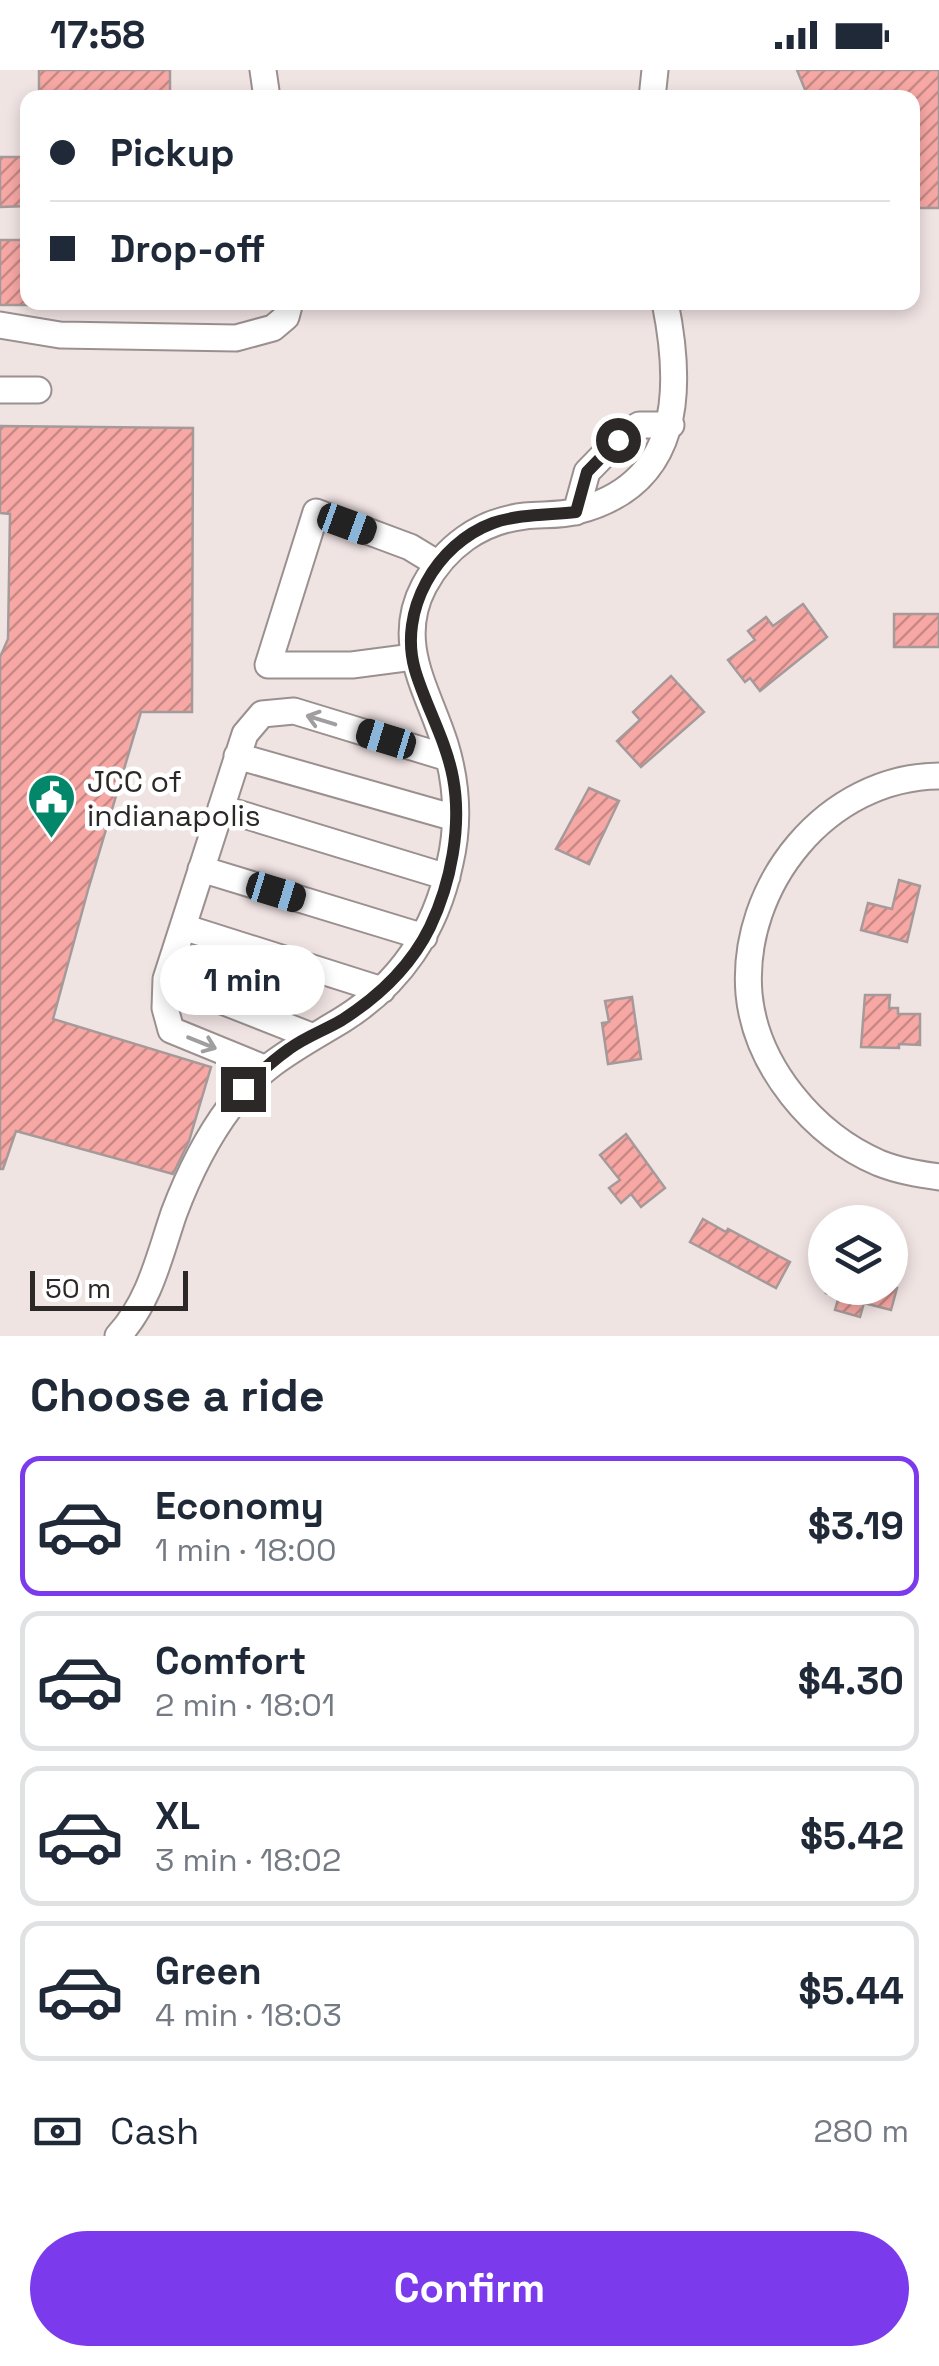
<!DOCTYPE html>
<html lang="en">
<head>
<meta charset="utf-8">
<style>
  body { margin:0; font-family:"Space Grotesk",sans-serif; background:#f2f2f3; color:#1f2937; height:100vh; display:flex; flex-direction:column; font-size:38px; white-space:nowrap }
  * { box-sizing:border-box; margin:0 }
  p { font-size:32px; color:#747a83 }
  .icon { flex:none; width:55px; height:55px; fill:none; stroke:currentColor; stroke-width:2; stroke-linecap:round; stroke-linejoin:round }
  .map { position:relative; height:1266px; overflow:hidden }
  .side { display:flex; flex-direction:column; background:#fff; flex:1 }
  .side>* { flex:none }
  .banner { position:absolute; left:20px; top:20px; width:900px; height:220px; border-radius:20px; box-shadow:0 5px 15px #0003; display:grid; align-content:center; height:220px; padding:0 30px; background:#fff }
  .tools { position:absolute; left:808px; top:1135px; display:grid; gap:20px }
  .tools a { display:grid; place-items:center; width:100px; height:100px; border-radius:50%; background:#fff; box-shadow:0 5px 15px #0003; font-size:50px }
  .scale { position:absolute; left:30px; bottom:25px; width:158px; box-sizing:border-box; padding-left:10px; border:5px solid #2d2828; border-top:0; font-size:28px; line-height:35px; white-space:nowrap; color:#2d2828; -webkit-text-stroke:8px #fff; paint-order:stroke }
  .end { position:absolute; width:45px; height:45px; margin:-22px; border:12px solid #2d2828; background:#fff; box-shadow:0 0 0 5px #fff }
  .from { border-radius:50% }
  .bubble { position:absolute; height:70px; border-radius:35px; background:#fff; box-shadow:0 5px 15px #0003; font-size:32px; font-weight:800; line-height:70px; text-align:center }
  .car { position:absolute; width:30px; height:60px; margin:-30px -15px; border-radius:12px; box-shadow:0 0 8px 2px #0007; background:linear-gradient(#222 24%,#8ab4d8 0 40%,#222 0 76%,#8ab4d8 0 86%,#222 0) }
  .banner b { display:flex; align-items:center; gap:35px; height:95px; font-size:38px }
  .banner b+b { border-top:2px solid #e0e1e3 }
  .banner i { width:25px; height:25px; background:#1f2937 }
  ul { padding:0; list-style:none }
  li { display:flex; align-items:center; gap:30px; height:140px; margin:0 20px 15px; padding:0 10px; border:5px solid #e0e1e3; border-radius:20px }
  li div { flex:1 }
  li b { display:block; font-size:38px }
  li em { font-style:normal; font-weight:800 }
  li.current { border-color:#7c3aed }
  li>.icon { width:90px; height:90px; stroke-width:1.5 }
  h2 { padding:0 30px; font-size:45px; line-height:120px }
  .pay { display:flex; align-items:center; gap:25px; height:110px; padding:0 30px; font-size:38px }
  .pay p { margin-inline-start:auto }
  .action { display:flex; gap:20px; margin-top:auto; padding:20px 30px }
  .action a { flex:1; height:115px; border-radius:60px; background:#7c3aed; color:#fff; font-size:40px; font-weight:800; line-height:115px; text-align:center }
  .status { display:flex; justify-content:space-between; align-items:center; height:70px; padding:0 50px; background:#fff; direction:ltr }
  .status svg { height:28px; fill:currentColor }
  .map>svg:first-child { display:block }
  .building { fill:url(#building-hatch); stroke:#a59a99; stroke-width:2.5 }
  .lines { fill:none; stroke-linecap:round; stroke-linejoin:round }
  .minor-casing { stroke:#9b9090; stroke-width:29 }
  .minor { stroke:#fff; stroke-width:25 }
  .oneway { stroke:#a09e9e }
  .route { stroke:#2d2828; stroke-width:12 }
  .labels { text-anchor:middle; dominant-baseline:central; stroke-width:9; stroke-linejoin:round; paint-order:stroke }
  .poi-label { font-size:30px; fill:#2d2828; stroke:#fff; text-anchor:start }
</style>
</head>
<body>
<div class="status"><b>17:58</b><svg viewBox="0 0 49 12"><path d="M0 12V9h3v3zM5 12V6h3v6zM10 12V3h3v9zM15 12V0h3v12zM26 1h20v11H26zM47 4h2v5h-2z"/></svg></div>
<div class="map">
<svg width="939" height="1266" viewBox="0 0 939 1266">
  <defs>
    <pattern id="building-hatch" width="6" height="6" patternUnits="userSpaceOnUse" patternTransform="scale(2.5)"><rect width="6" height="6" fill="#f7a8a5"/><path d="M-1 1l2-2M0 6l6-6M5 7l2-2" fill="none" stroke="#c88986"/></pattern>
  </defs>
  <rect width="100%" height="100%" fill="#f0e4e3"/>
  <path class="building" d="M 39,0 L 170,0 L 170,28 L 39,28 Z
    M 797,0 L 939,0 L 939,138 L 912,138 L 912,28 L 816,28 L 816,22 L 806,22 Z
    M 0,87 L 28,87 L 28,136 L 0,137 Z
    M 0,170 L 28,170 L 28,235 L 0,235 Z
    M 0,356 L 193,358 L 192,642 L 141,642 L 88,820 L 53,949 L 211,997 L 189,1071 L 173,1104 L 16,1061 L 3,1099 L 0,1099 L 0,587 L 8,569 L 10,444 L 0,443 Z
    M 803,534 L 827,567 L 760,621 L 750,608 L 745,612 L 728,590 L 755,570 L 748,561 L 766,547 L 773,556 Z
    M 894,544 L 939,544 L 939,577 L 894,577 Z
    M 671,606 L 704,642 L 641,697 L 617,671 L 640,650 L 633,642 Z
    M 589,718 L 619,731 L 589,794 L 556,779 Z
    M 899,810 L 920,816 L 907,872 L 861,860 L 868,833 L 892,839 Z
    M 865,925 L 890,925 L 889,938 L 898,938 L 898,944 L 920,944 L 920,975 L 899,974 L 899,978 L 861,977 Z
    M 632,927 L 641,989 L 608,994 L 602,953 L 609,952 L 605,931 Z
    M 626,1064 L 665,1118 L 641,1137 L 631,1124 L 621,1133 L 609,1118 L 620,1110 L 600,1085 Z
    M 703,1149 L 726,1162 L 728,1159 L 790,1192 L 776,1218 L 690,1172 Z
    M 827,1218 L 897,1218 L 891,1240 L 864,1233 L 860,1247 L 835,1240 L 839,1226 L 826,1223 Z"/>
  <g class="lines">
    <defs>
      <path id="minor" d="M 263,0 L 267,28
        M 652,28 L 655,0
        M 0,255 L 60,265 L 236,268 L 273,258 L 286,247 L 290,232
        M 0,320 L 38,320
        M 576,442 L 587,402 L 618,370 L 639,355 L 671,355
        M 413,587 L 352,595 L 268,595 L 316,442 L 410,477 L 438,494
        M 237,686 L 455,748
        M 939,706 C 827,707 740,815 749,924 C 756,997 814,1065 879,1093 C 899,1101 919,1104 939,1107
        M 221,738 L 447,807
        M 201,799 L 424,867
        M 183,857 L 382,920
        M 166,909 L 311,966
        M 264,998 L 171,960 L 165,938 L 166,909 L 245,664 L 262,644 L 294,641 L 448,688
        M 118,1266 C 150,1231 159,1187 174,1143 C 188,1106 206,1069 230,1037 C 260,995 299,976 342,950 C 400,914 436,860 450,793 C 459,754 457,713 445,674 C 428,620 394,573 424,516 C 445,477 480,451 525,446 C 542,444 560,446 577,441 C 682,414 683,320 665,232"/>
    </defs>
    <use href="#minor" class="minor-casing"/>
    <use href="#minor" class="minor"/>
  </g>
  <defs><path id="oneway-shaft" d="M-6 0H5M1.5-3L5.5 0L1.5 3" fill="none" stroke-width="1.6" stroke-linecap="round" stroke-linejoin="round" transform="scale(2.5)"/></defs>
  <g class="oneway">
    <use href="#oneway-shaft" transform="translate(321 650) rotate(-163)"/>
    <use href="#oneway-shaft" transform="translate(202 973) rotate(22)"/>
  </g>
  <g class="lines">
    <path class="route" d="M 243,1019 C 257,1005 272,991 289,979 C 305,967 325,960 342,950 C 378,927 411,896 430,857 C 451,813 462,756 453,708 C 446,670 426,637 415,600 C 398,541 436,474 493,453 C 519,444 549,445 576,442 L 587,402 L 618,370"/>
  </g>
  <defs>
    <symbol id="civic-pin" viewBox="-11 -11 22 30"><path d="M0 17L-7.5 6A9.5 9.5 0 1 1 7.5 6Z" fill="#03876b" stroke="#fff"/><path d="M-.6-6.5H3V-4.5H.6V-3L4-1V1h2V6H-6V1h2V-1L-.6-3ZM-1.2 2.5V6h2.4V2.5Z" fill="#fff"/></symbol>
  </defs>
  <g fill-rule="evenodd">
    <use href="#civic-pin" x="24" y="700" width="55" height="75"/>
  </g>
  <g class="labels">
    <g class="poi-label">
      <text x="87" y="711">JCC of<tspan x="87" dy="34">indianapolis</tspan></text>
    </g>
  </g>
</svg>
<div class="tools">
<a><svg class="icon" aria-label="layers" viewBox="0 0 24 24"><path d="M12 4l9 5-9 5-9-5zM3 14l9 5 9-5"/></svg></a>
</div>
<div class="scale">50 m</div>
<i class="end from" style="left:618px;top:370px"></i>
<i class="end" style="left:243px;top:1019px"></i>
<div class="bubble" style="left:160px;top:875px;width:165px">1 min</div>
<i class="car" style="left:347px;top:454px;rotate:110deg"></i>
<i class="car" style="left:386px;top:669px;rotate:287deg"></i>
<i class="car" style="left:276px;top:822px;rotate:107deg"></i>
<div class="banner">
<b><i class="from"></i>Pickup</b>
<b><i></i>Drop-off</b>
</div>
</div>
<section class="side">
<h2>Choose a ride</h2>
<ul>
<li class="current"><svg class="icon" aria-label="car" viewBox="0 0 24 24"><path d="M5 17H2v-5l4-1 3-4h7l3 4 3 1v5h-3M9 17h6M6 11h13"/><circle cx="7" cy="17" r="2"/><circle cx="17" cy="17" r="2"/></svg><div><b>Economy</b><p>1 min · 18:00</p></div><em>$3.19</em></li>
<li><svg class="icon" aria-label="car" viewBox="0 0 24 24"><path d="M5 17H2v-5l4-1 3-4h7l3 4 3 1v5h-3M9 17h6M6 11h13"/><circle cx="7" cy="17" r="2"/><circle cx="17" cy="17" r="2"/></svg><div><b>Comfort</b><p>2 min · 18:01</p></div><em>$4.30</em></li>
<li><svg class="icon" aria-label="car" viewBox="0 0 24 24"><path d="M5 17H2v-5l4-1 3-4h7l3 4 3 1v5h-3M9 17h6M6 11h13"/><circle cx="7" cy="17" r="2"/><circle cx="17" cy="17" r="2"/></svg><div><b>XL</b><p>3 min · 18:02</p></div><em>$5.42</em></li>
<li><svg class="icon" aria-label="car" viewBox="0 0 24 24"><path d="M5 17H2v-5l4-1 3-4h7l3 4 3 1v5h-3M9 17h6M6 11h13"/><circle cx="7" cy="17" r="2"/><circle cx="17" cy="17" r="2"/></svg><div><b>Green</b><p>4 min · 18:03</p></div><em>$5.44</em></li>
</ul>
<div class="pay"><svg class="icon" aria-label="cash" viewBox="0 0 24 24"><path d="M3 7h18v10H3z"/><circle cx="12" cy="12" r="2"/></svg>Cash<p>280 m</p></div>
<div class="action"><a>Confirm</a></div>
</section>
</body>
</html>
